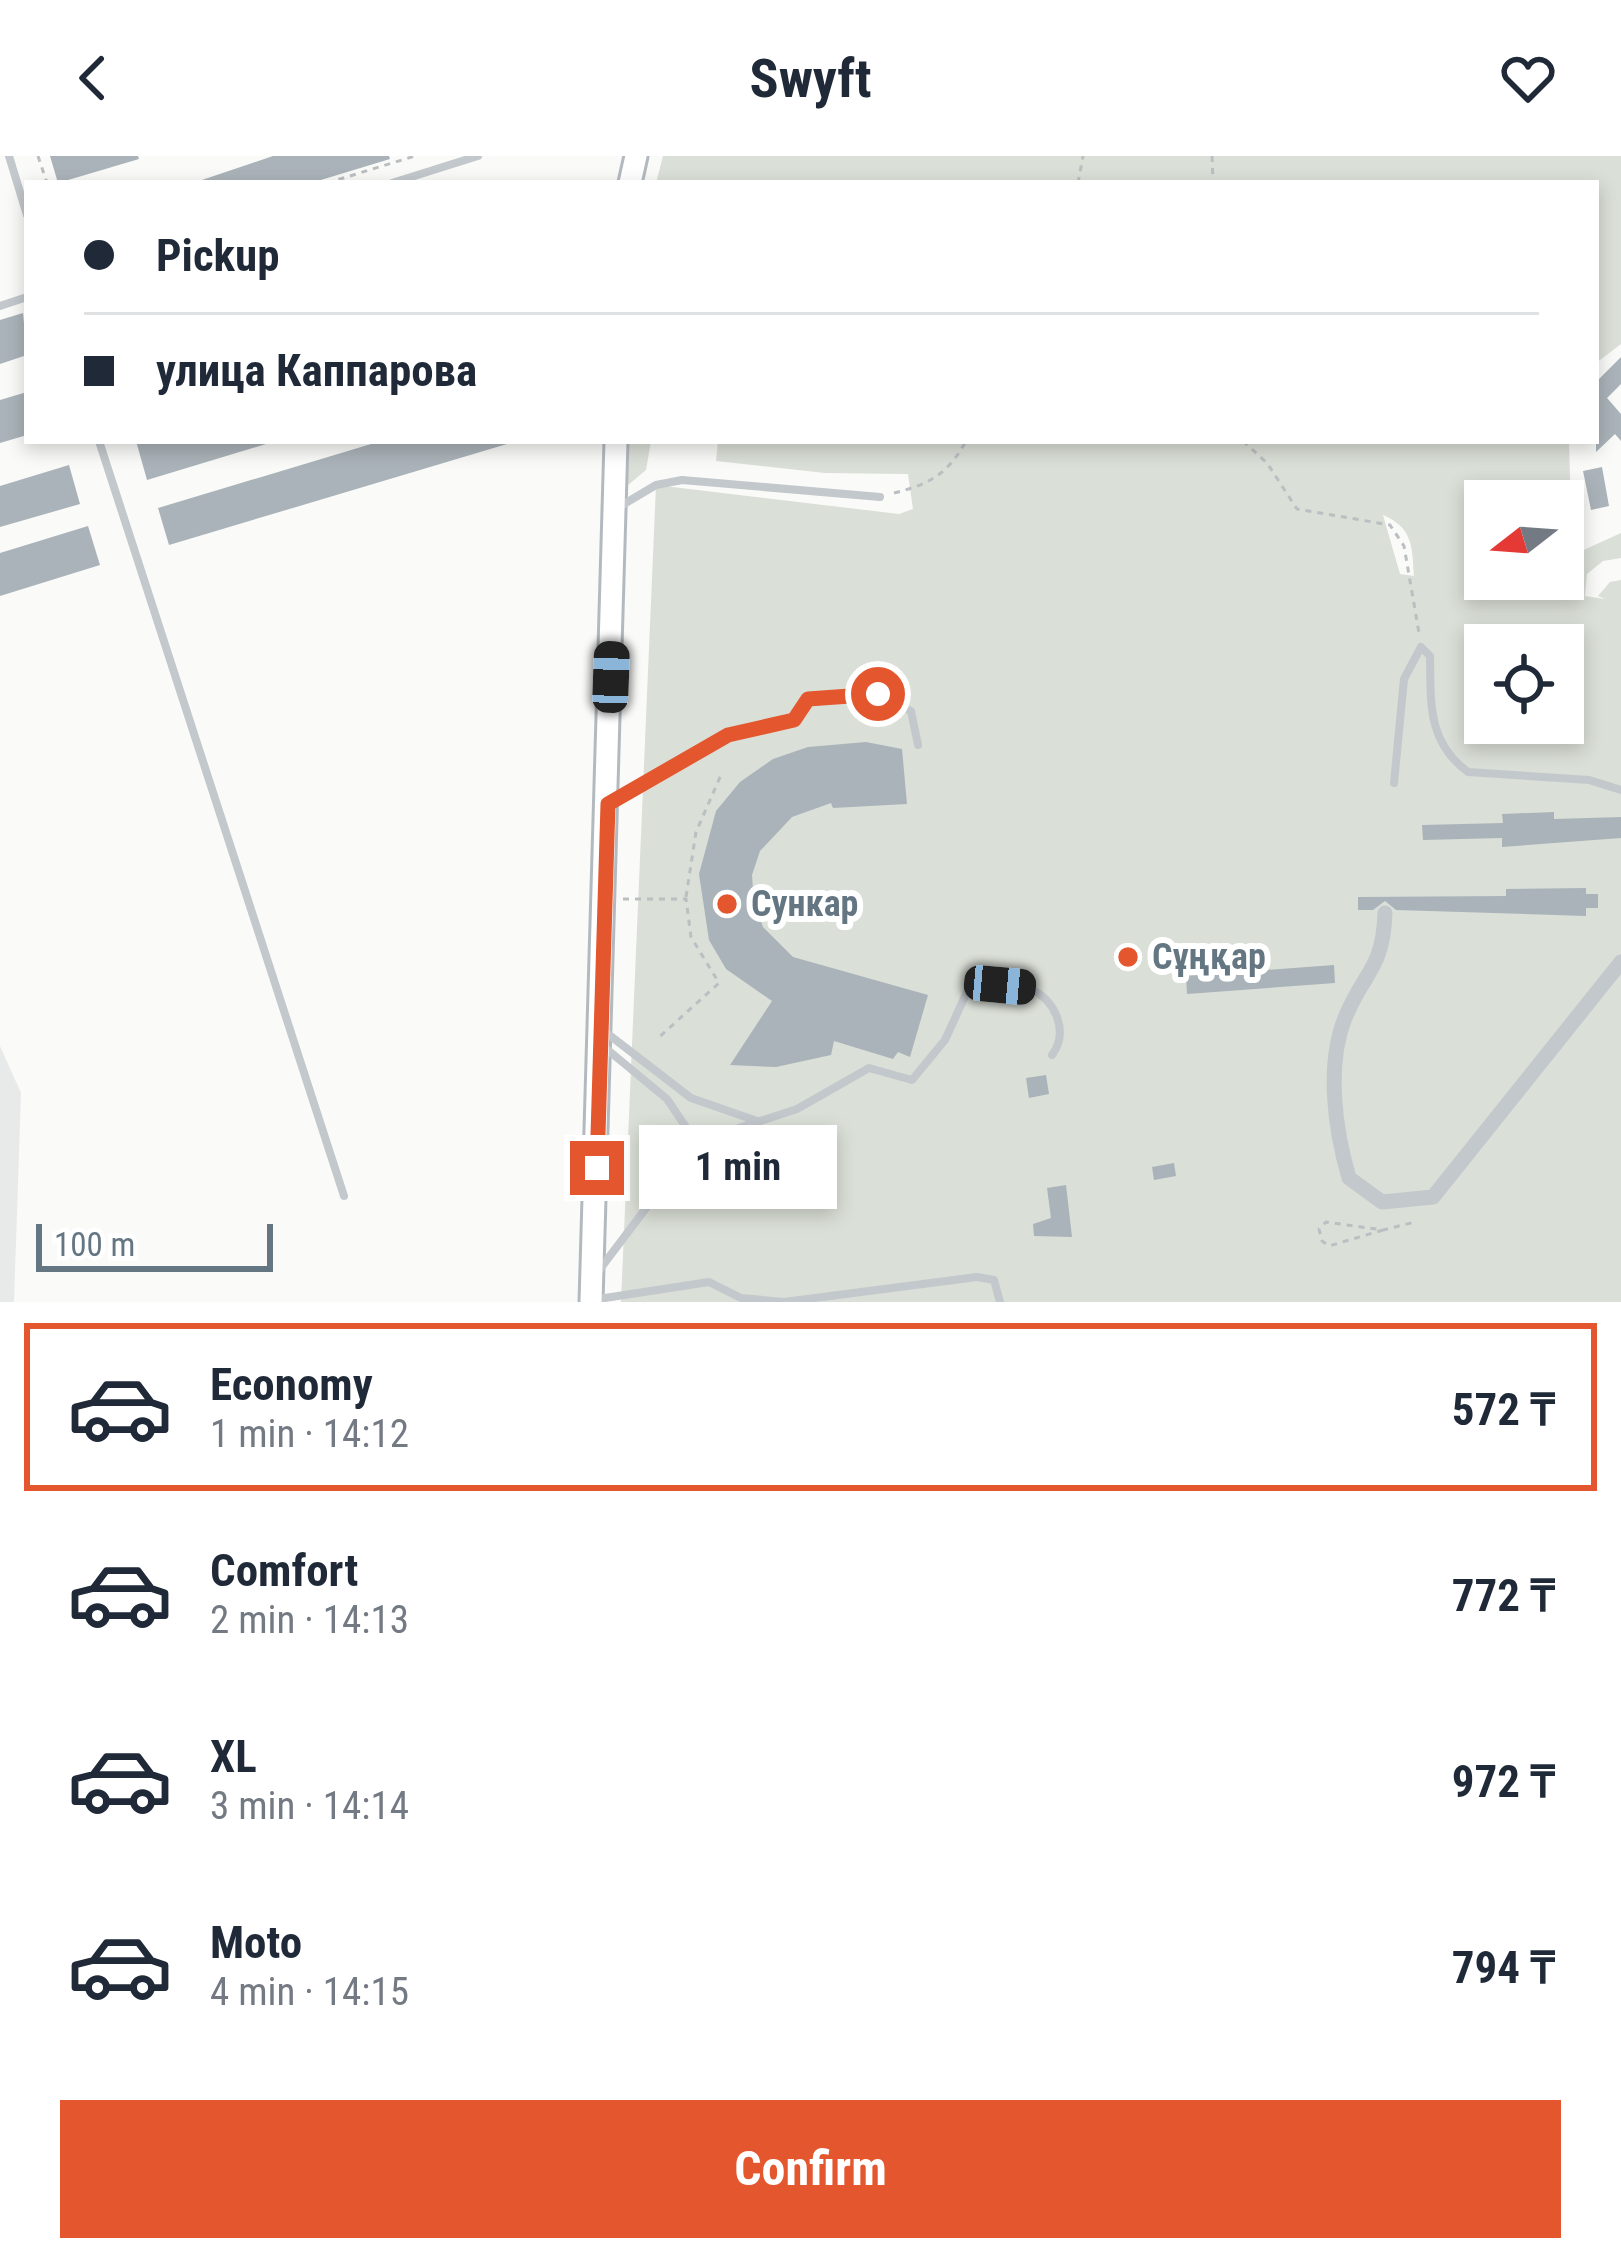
<!DOCTYPE html>
<html lang="en">
<head>
<meta charset="utf-8">
<style>
  body { margin:0; font-family:"Roboto Condensed",sans-serif; background:#f6f6f7; color:#1f2937; height:100vh; display:flex; flex-direction:column; font-size:45px; white-space:nowrap }
  * { box-sizing:border-box; margin:0 }
  p { font-size:39px; color:#747a83 }
  .icon { flex:none; width:66px; height:66px; fill:none; stroke:currentColor; stroke-width:2; stroke-linecap:round; stroke-linejoin:round }
  .map { position:relative; height:1146px; overflow:hidden }
  .side { display:flex; flex-direction:column; background:#fff; flex:1 }
  .side>* { flex:none }
  .top-card { position:absolute; left:24px; top:24px; width:1575px; height:264px; border-radius:0px; box-shadow:0 6px 18px #0003; display:grid; align-content:center; height:264px; padding:0 60px; background:#fff }
  .needle { width:78px; rotate:253deg }
  .controls { position:absolute; left:1464px; top:324px; display:grid; gap:24px }
  .controls a { display:grid; place-items:center; width:120px; height:120px; border-radius:0px; background:#fff; box-shadow:0 6px 18px #0003; font-size:60px }
  .scale { position:absolute; left:36px; bottom:30px; width:237px; box-sizing:border-box; padding-left:12px; border:6px solid #657683; border-top:0; font-size:33px; line-height:42px; white-space:nowrap; color:#657683; -webkit-text-stroke:9px #fff; paint-order:stroke }
  .end { position:absolute; width:54px; height:54px; margin:-27px; border:15px solid #e4572e; background:#fff; box-shadow:0 0 0 6px #fff }
  .from { border-radius:50% }
  .bubble { position:absolute; height:84px; border-radius:0px; background:#fff; box-shadow:0 6px 18px #0003; font-size:39px; font-weight:700; line-height:84px; text-align:center }
  .car { position:absolute; width:36px; height:72px; margin:-36px -18px; border-radius:15px; box-shadow:0 0 9px 3px #0007; background:linear-gradient(#222 24%,#8ab4d8 0 40%,#222 0 76%,#8ab4d8 0 86%,#222 0) }
  .top-card b { display:flex; align-items:center; gap:42px; height:114px; font-size:45px }
  .top-card b+b { border-top:3px solid #e0e1e3 }
  .top-card i { width:30px; height:30px; background:#1f2937 }
  ul { padding:21px 0 0; list-style:none }
  li { display:flex; align-items:center; gap:36px; height:168px; margin:0 24px 18px; padding:0 36px; border:6px solid transparent; border-radius:0px }
  li div { flex:1 }
  li b { display:block; font-size:45px }
  li em { font-style:normal; font-weight:700 }
  li.current { border-color:#e4572e }
  li>.icon { width:108px; height:108px; stroke-width:1.5 }
  .action { display:flex; gap:24px; margin-top:auto; padding:24px 60px }
  .action a { flex:1; height:138px; border-radius:0px; background:#e4572e; color:#fff; font-size:48px; font-weight:700; line-height:138px; text-align:center }
  header { display:flex; justify-content:space-between; align-items:center; height:156px; padding:0 60px; background:#fff; font-size:54px; font-weight:700 }
  .map>svg:first-child { display:block }
  .built { fill:#e8e9e9 }
  .green { fill:#dadfd7; fill-rule:evenodd }
  .building { fill:#aab3b9 }
  .lines { fill:none; stroke-linecap:round; stroke-linejoin:round }
  .secondary-casing { stroke:#b3babf; stroke-width:27 }
  .path { stroke:#bbbfc2; stroke-width:3; stroke-dasharray:6 6; stroke-linecap:butt }
  .lane { stroke:#c3c8cc; stroke-width:8 }
  .street { stroke:#c3c8cc; stroke-width:15 }
  .secondary { stroke:#fff; stroke-width:21 }
  .route { stroke:#e4572e; stroke-width:15 }
  .poi-dot { fill:#e4572e; stroke:#fff; stroke-width:4.5 }
  .labels { text-anchor:middle; dominant-baseline:central; stroke-width:12; stroke-linejoin:round; paint-order:stroke }
  .poi-label { font-size:36px; font-weight:bold; fill:#657683; stroke:#fff; text-anchor:start }
</style>
</head>
<body>
<header><svg class="icon" aria-label="back" viewBox="0 0 24 24"><path d="M15 5l-7 7 7 7"/></svg>Swyft<svg class="icon" aria-label="heart" viewBox="0 0 24 24"><path d="M12 20l-8-8c-3-5 5-10 8-4 3-6 11-1 8 4z"/></svg></header>
<div class="map">
<svg width="1621" height="1146" viewBox="0 0 1621 1146">
  <rect width="100%" height="100%" fill="#fafaf8"/>
  <path class="built" d="M 0,890 L 21,937 L 14,1146 L 0,1146 Z"/>
  <path class="green" d="M 663,0 L 1621,0 L 1621,188 L 1596,207 L 1596,27 L 656,27 Z
    M 629,285 L 651,285 L 646,314 L 627,330 Z
    M 718,285 L 1569,285 L 1571,357 L 1563,364 L 1563,345 L 1485,345 L 1485,423 L 1563,423 L 1563,380 L 1575,398 L 1621,377 L 1621,402 L 1603,405 L 1587,418 L 1585,440 L 1605,443 L 1598,440 L 1610,426 L 1621,424 L 1621,1146 L 621,1146 L 656,329 L 899,358 L 913,353 L 908,318 L 825,317 L 716,305 ZM 1383,359 C 1413,372 1412,390 1414,420 L 1400,418 ZM 1485,489 L 1563,489 L 1563,567 L 1485,567 Z"/>
  <path class="building" d="M 50,0 L 138,0 L 139,3 L 58,27 Z
    M 273,0 L 389,0 L 390,3 L 311,27 L 193,27 Z
    M 23,157 L 27,199 L 0,208 L 0,164 Z
    M 1621,201 L 1621,228 L 1607,242 L 1621,258 L 1621,285 L 1615,278 L 1596,296 L 1596,226 Z
    M 27,236 L 27,279 L 0,287 L 0,244 Z
    M 136,285 L 266,285 L 266,288 L 147,324 Z
    M 381,285 L 507,288 L 169,389 L 158,352 Z
    M 69,309 L 80,348 L 0,371 L 0,330 Z
    M 1602,311 L 1609,350 L 1591,354 L 1583,315 Z
    M 88,370 L 100,409 L 0,440 L 0,397 Z
    M 866,586 L 902,593 L 907,648 L 833,652 L 831,647 L 792,661 L 760,695 L 752,719 L 754,746 L 763,771 L 793,801 L 928,839 L 910,901 L 898,896 L 893,903 L 834,885 L 831,899 L 776,911 L 730,909 L 772,845 L 726,813 L 709,784 L 699,718 L 716,655 L 740,626 L 773,603 L 808,591 Z
    M 1554,656 L 1554,663 L 1621,661 L 1621,682 L 1502,691 L 1502,682 L 1423,684 L 1422,669 L 1503,667 L 1502,658 Z
    M 1586,732 L 1586,738 L 1598,738 L 1598,752 L 1586,752 L 1586,760 L 1396,754 L 1385,745 L 1373,754 L 1358,754 L 1358,741 L 1506,740 L 1506,733 Z
    M 1334,809 L 1335,827 L 1187,838 L 1186,820 Z
    M 1046,919 L 1049,938 L 1029,942 L 1026,922 Z
    M 1174,1007 L 1176,1020 L 1154,1024 L 1152,1011 Z
    M 1066,1029 L 1072,1081 L 1034,1080 L 1033,1068 L 1051,1062 L 1047,1032 Z"/>
  <g class="lines">
    <defs>
      <path id="secondary" d="M 630,27 L 636,0
        M 591,1146 L 616,285"/>
    </defs>
    <use href="#secondary" class="secondary-casing"/>
    <path class="path" d="M 38,0 L 47,27
      M 1212,0 L 1213,27
      M 327,27 L 415,0
      M 1078,27 L 1083,0
      M 1243,285 L 1267,307 L 1297,353 L 1390,369 L 1404,390 L 1419,477
      M 894,337 C 930,328 948,318 966,285
      M 686,741 L 696,676 L 721,619
      M 623,743 L 686,743 L 691,781 L 719,827 L 657,883
      M 1383,1074 L 1329,1090 L 1322,1085 L 1319,1073 L 1326,1066 L 1383,1074 L 1415,1066"/>
    <path class="lane" d="M 9,0 L 27,59
      M 392,27 L 478,0
      M 0,150 L 27,141
      M 99,285 L 344,1040
      M 619,351 L 656,329 L 682,324 L 880,341
      M 1394,627 L 1404,523 L 1421,491 L 1430,500 C 1431,547 1427,586 1468,616 L 1589,624 L 1621,634
      M 609,648 L 728,579 L 793,564 L 809,543 L 878,539 L 911,555 L 918,589
      M 604,875 L 691,942 L 760,966
      M 603,890 L 667,943 L 696,986
      M 594,1121 L 696,986 L 797,953 L 869,912 L 912,924 L 945,884 L 971,827 C 988,828 1016,825 1031,833 C 1056,845 1069,876 1052,899
      M 592,1144 L 709,1126 L 741,1142 L 784,1146 L 977,1121 L 994,1124 L 1000,1146"/>
    <path class="street" d="M 1385,757 C 1383,814 1364,815 1345,862 C 1326,909 1335,974 1349,1022 L 1382,1046 L 1433,1041 L 1621,806"/>
    <use href="#secondary" class="secondary"/>
  </g>
  <g class="lines">
    <path class="route" d="M 597,1012 L 608,648 L 728,579 L 794,564 L 808,543 L 878,538"/>
  </g>
  <g class="poi-dot">
    <circle cx="727" cy="748" r="12"/>
    <circle cx="1128" cy="801" r="12"/>
  </g>
  <g class="labels">
    <g class="poi-label">
      <text x="751" y="748">Сункар</text>
      <text x="1152" y="801">Сұңқар</text>
    </g>
  </g>
</svg>
<div class="controls">
<a><svg class="needle" viewBox="-14 -14 28 28"><path d="M0-13l5 13h-10z" fill="#e53935"/><path d="M0 13l5-13h-10z" fill="#747a83"/></svg></a>
<a><svg class="icon" aria-label="locate" viewBox="0 0 24 24"><circle cx="12" cy="12" r="6"/><path d="M12 2v4M12 18v4M2 12h4M18 12h4"/></svg></a>
</div>
<div class="scale">100 m</div>
<i class="end from" style="left:878px;top:538px"></i>
<i class="end" style="left:597px;top:1012px"></i>
<div class="bubble" style="left:639px;top:969px;width:198px">1 min</div>
<i class="car" style="left:611px;top:521px;rotate:2deg"></i>
<i class="car" style="left:1000px;top:829px;rotate:95deg"></i>
<div class="top-card">
<b><i class="from"></i>Pickup</b>
<b><i></i>улица Каппарова</b>
</div>
</div>
<section class="side">
<ul>
<li class="current"><svg class="icon" aria-label="car" viewBox="0 0 24 24"><path d="M5 17H2v-5l4-1 3-4h7l3 4 3 1v5h-3M9 17h6M6 11h13"/><circle cx="7" cy="17" r="2"/><circle cx="17" cy="17" r="2"/></svg><div><b>Economy</b><p>1 min · 14:12</p></div><em>572 ₸</em></li>
<li><svg class="icon" aria-label="car" viewBox="0 0 24 24"><path d="M5 17H2v-5l4-1 3-4h7l3 4 3 1v5h-3M9 17h6M6 11h13"/><circle cx="7" cy="17" r="2"/><circle cx="17" cy="17" r="2"/></svg><div><b>Comfort</b><p>2 min · 14:13</p></div><em>772 ₸</em></li>
<li><svg class="icon" aria-label="car" viewBox="0 0 24 24"><path d="M5 17H2v-5l4-1 3-4h7l3 4 3 1v5h-3M9 17h6M6 11h13"/><circle cx="7" cy="17" r="2"/><circle cx="17" cy="17" r="2"/></svg><div><b>XL</b><p>3 min · 14:14</p></div><em>972 ₸</em></li>
<li><svg class="icon" aria-label="car" viewBox="0 0 24 24"><path d="M5 17H2v-5l4-1 3-4h7l3 4 3 1v5h-3M9 17h6M6 11h13"/><circle cx="7" cy="17" r="2"/><circle cx="17" cy="17" r="2"/></svg><div><b>Moto</b><p>4 min · 14:15</p></div><em>794 ₸</em></li>
</ul>
<div class="action"><a>Confirm</a></div>
</section>
</body>
</html>
